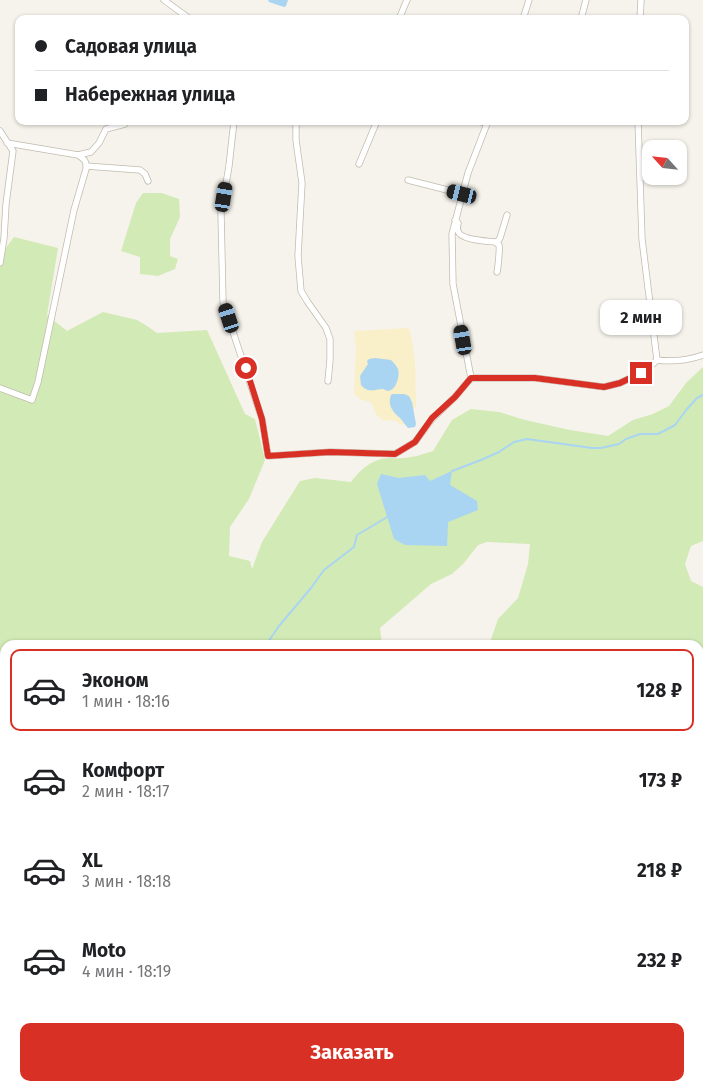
<!DOCTYPE html>
<html lang="ru">
<head>
<meta charset="utf-8">
<style>
  body { margin:0; font-family:"Fira Sans",sans-serif; background:#f2f2f2; color:#202124; height:100vh; display:flex; flex-direction:column; font-size:19px; white-space:nowrap }
  * { box-sizing:border-box; margin:0 }
  p { font-size:16px; color:#757577 }
  .icon { flex:none; width:28px; height:28px; fill:none; stroke:currentColor; stroke-width:2; stroke-linecap:round; stroke-linejoin:round }
  .map { position:relative; flex:1; overflow:hidden }
  .sheet { position:absolute; left:0px; top:640px; width:704px; height:451px; display:flex; flex-direction:column; background:#fff; border-radius:15px 15px 0 0; box-shadow:0 1px 4px #0004 }
  .sheet>* { flex:none }
  .hud { position:absolute; left:15px; top:15px; width:674px; height:110px; border-radius:10px; box-shadow:0 1px 4px #0004; display:grid; align-content:center; height:110px; padding:0 20px; background:#fff }
  .needle { width:32px; rotate:297deg }
  .controls { position:absolute; left:642px; top:140px; display:grid; gap:10px }
  .controls a { display:grid; place-items:center; width:45px; height:45px; border-radius:10px; background:#fff; box-shadow:0 1px 4px #0004; font-size:25px }
  .end { position:absolute; width:22px; height:22px; margin:-11px; border:6px solid #d93025; background:#fff; box-shadow:0 0 0 2px #fff }
  .from { border-radius:50% }
  .bubble { position:absolute; height:35px; border-radius:10px; background:#fff; box-shadow:0 1px 4px #0004; font-size:16px; font-weight:700; line-height:35px; text-align:center }
  .car { position:absolute; width:15px; height:30px; margin:-15px -8px; border-radius:6px; box-shadow:0 0 4px 1px #0007; background:linear-gradient(#222 24%,#8ab4d8 0 40%,#222 0 76%,#8ab4d8 0 86%,#222 0) }
  .hud b { display:flex; align-items:center; gap:18px; height:48px; font-size:19px }
  .hud b+b { border-top:1px solid #e0e0e0 }
  .hud i { width:12px; height:12px; background:#202124 }
  ul { padding:9px 0 0; list-style:none }
  li { display:flex; align-items:center; gap:15px; height:82px; margin:0 10px 8px; padding:0 10px; border:2px solid transparent; border-radius:10px }
  li div { flex:1 }
  li b { display:block; font-size:19px }
  li em { font-style:normal; font-weight:700 }
  li.active { border-color:#d93025 }
  li>.icon { width:45px; height:45px; stroke-width:1.5 }
  .cta { display:flex; gap:10px; margin-top:auto; padding:10px 20px }
  .cta a { flex:1; height:58px; border-radius:10px; background:#d93025; color:#fff; font-size:20px; font-weight:700; line-height:58px; text-align:center }
  .map>svg:first-child { display:block }
  .green { fill:#d2eab5 }
  .sand { fill:#f9efc9 }
  .water { fill:#a9d4f2 }
  .lines { fill:none; stroke-linecap:round; stroke-linejoin:round }
  .stream { stroke:#a9d4f2; stroke-width:2 }
  .river { stroke:#a9d4f2; stroke-width:10 }
  .street-casing { stroke:#c2bbae; stroke-width:7 }
  .street { stroke:#fff; stroke-width:5.5 }
  .route { stroke:#d93025; stroke-width:6 }
</style>
</head>
<body>
<div class="map">
<svg width="703" height="1091" viewBox="0 0 703 1091">
  <rect width="100%" height="100%" fill="#f6f3ec"/>
  <path class="green" d="M 143,193 L 162,193 L 179,199 L 180,217 L 170,239 L 170,256 L 178,259 L 175,269 L 158,276 L 140,274 L 140,257 L 121,251 L 136,203 Z
    M 14,237 L 58,248 L 47,315 L 67,331 L 103,312 L 137,320 L 147,326 L 157,333 L 207,330 L 245,414 L 255,419 L 265,460 L 249,499 L 230,527 L 229,556 L 250,561 L 252,569 L 262,542 L 300,481 L 315,478 L 351,482 C 361,469 373,458 390,458 C 394,458 398,459 402,458 C 412,458 424,454 433,451 L 452,420 L 471,409 L 499,412 L 525,420 L 570,430 L 608,436 L 633,420 L 653,414 L 669,406 L 686,383 L 703,367 L 703,541 L 691,546 L 685,564 L 691,581 L 703,587 L 703,712 L 699,711 L 699,645 L 489,645 L 498,619 L 518,598 L 528,564 L 530,544 L 487,542 L 478,545 L 464,563 L 452,574 L 431,584 L 380,628 L 382,645 L 5,645 L 5,1086 L 164,1086 L 164,1091 L 0,1091 L 0,256 Z
    M 703,925 L 703,1091 L 533,1091 L 537,1090 L 534,1086 L 699,1086 L 699,926 Z
    M 187,1086 L 323,1086 L 326,1091 L 188,1091 Z
    M 369,1086 L 508,1086 L 512,1091 L 380,1091 Z"/>
  <path class="sand" d="M 408,328 L 410,330 L 415,361 L 416,408 L 412,408 L 412,405 L 398,395 L 392,408 C 394,415 401,418 405,424 L 402,425 L 394,420 L 384,421 L 376,414 L 371,402 L 359,399 L 354,393 L 356,347 L 354,331 Z"/>
  <path class="water" d="M 268,0 L 288,0 L 286,6 L 284,7 L 269,2 Z
    M 375,358 L 391,360 C 393,362 396,365 398,369 C 400,374 397,387 391,390 C 386,392 387,390 383,389 C 374,389 369,394 361,385 L 360,376 L 368,364 L 367,361 L 369,359 Z
    M 393,394 L 404,394 L 409,396 L 412,402 L 416,424 L 415,427 L 408,428 C 405,425 403,421 400,418 C 393,412 387,405 391,395 Z
    M 452,471 L 450,485 L 477,501 L 478,510 L 448,522 L 447,546 L 405,545 L 394,539 L 377,484 L 381,474 L 399,478 L 425,475 L 430,481 Z
    M 5,918 L 5,949 L 0,947 L 0,920 Z"/>
  <g class="lines">
    <path class="stream" d="M 452,471 L 481,460 L 499,452 L 514,442 L 527,439 L 592,448 L 601,448 L 619,444 L 626,439 L 640,434 L 658,434 L 675,425 L 687,409 L 697,398 L 703,395
      M 266,645 L 279,626 L 311,588 L 324,570 L 354,547 L 357,535 L 389,516
      M 699,977 L 703,978"/>
    <path class="river" d="M 616,1091 L 621,1087"/>
    <defs>
      <path id="street" d="M 164,0 L 190,19
        M 399,19 L 407,0
        M 523,19 L 529,0
        M 581,19 L 586,0
        M 640,19 L 641,0
        M 234,121 L 229,166 L 221,213 L 223,302 L 262,419 L 268,456 L 330,452 L 395,454 L 415,442 L 432,419 L 455,397 L 471,378
        M 296,121 L 296,140 L 302,183 L 298,256 L 301,291 L 307,301 L 326,328 L 330,339 L 330,360 L 328,381
        M 479,121 L 487,124
        M 638,121 L 642,239 L 657,360
        M 0,131 L 13,151 L 6,204 L 4,238 L 0,263
        M 7,143 L 78,155 L 91,152 L 99,143 L 106,129 L 125,124 L 126,121
        M 359,164 L 377,121
        M 86,166 L 140,170 L 145,174 L 148,181
        M 408,180 L 463,194
        M 455,220 L 458,223 C 458,223 457,230 458,231 C 460,240 487,241 495,242 C 496,243 498,244 499,245 C 500,248 498,268 497,272
        M 495,242 L 498,241 L 500,238 L 507,215
        M 657,360 C 672,362 689,360 703,355
        M 471,378 L 453,284 L 452,234 L 468,173 L 488,121
        M 471,378 L 535,378 L 604,387 L 620,383 L 641,373 L 654,363 L 657,360
        M 0,388 L 32,400 L 38,382 L 74,210 L 86,169 C 87,161 84,159 78,155"/>
    </defs>
    <use href="#street" class="street-casing"/>
    <use href="#street" class="street"/>
  </g>
  <g class="lines">
    <path class="route" d="M 246,368 L 262,419 L 268,456 L 330,452 L 395,454 L 415,442 L 432,418 L 455,397 L 471,378 L 535,378 L 604,387 L 620,383 L 641,373"/>
  </g>
</svg>
<div class="controls">
<a><svg class="needle" viewBox="-14 -14 28 28"><path d="M0-13l5 13h-10z" fill="#e53935"/><path d="M0 13l5-13h-10z" fill="#757577"/></svg></a>
</div>
<i class="end from" style="left:246px;top:368px"></i>
<i class="end" style="left:641px;top:373px"></i>
<div class="bubble" style="left:600px;top:300px;width:82px">2 мин</div>
<i class="car" style="left:462px;top:194px;rotate:284deg"></i>
<i class="car" style="left:224px;top:197px;rotate:9deg"></i>
<i class="car" style="left:229px;top:318px;rotate:342deg"></i>
<i class="car" style="left:463px;top:340px;rotate:350deg"></i>
<div class="hud">
<b><i class="from"></i>Садовая улица</b>
<b><i></i>Набережная улица</b>
</div>
<section class="sheet">
<ul>
<li class="active"><svg class="icon" aria-label="car" viewBox="0 0 24 24"><path d="M5 17H2v-5l4-1 3-4h7l3 4 3 1v5h-3M9 17h6M6 11h13"/><circle cx="7" cy="17" r="2"/><circle cx="17" cy="17" r="2"/></svg><div><b>Эконом</b><p>1 мин · 18:16</p></div><em>128 ₽</em></li>
<li><svg class="icon" aria-label="car" viewBox="0 0 24 24"><path d="M5 17H2v-5l4-1 3-4h7l3 4 3 1v5h-3M9 17h6M6 11h13"/><circle cx="7" cy="17" r="2"/><circle cx="17" cy="17" r="2"/></svg><div><b>Комфорт</b><p>2 мин · 18:17</p></div><em>173 ₽</em></li>
<li><svg class="icon" aria-label="car" viewBox="0 0 24 24"><path d="M5 17H2v-5l4-1 3-4h7l3 4 3 1v5h-3M9 17h6M6 11h13"/><circle cx="7" cy="17" r="2"/><circle cx="17" cy="17" r="2"/></svg><div><b>XL</b><p>3 мин · 18:18</p></div><em>218 ₽</em></li>
<li><svg class="icon" aria-label="car" viewBox="0 0 24 24"><path d="M5 17H2v-5l4-1 3-4h7l3 4 3 1v5h-3M9 17h6M6 11h13"/><circle cx="7" cy="17" r="2"/><circle cx="17" cy="17" r="2"/></svg><div><b>Moto</b><p>4 мин · 18:19</p></div><em>232 ₽</em></li>
</ul>
<div class="cta"><a>Заказать</a></div>
</section>
</div>
</body>
</html>
